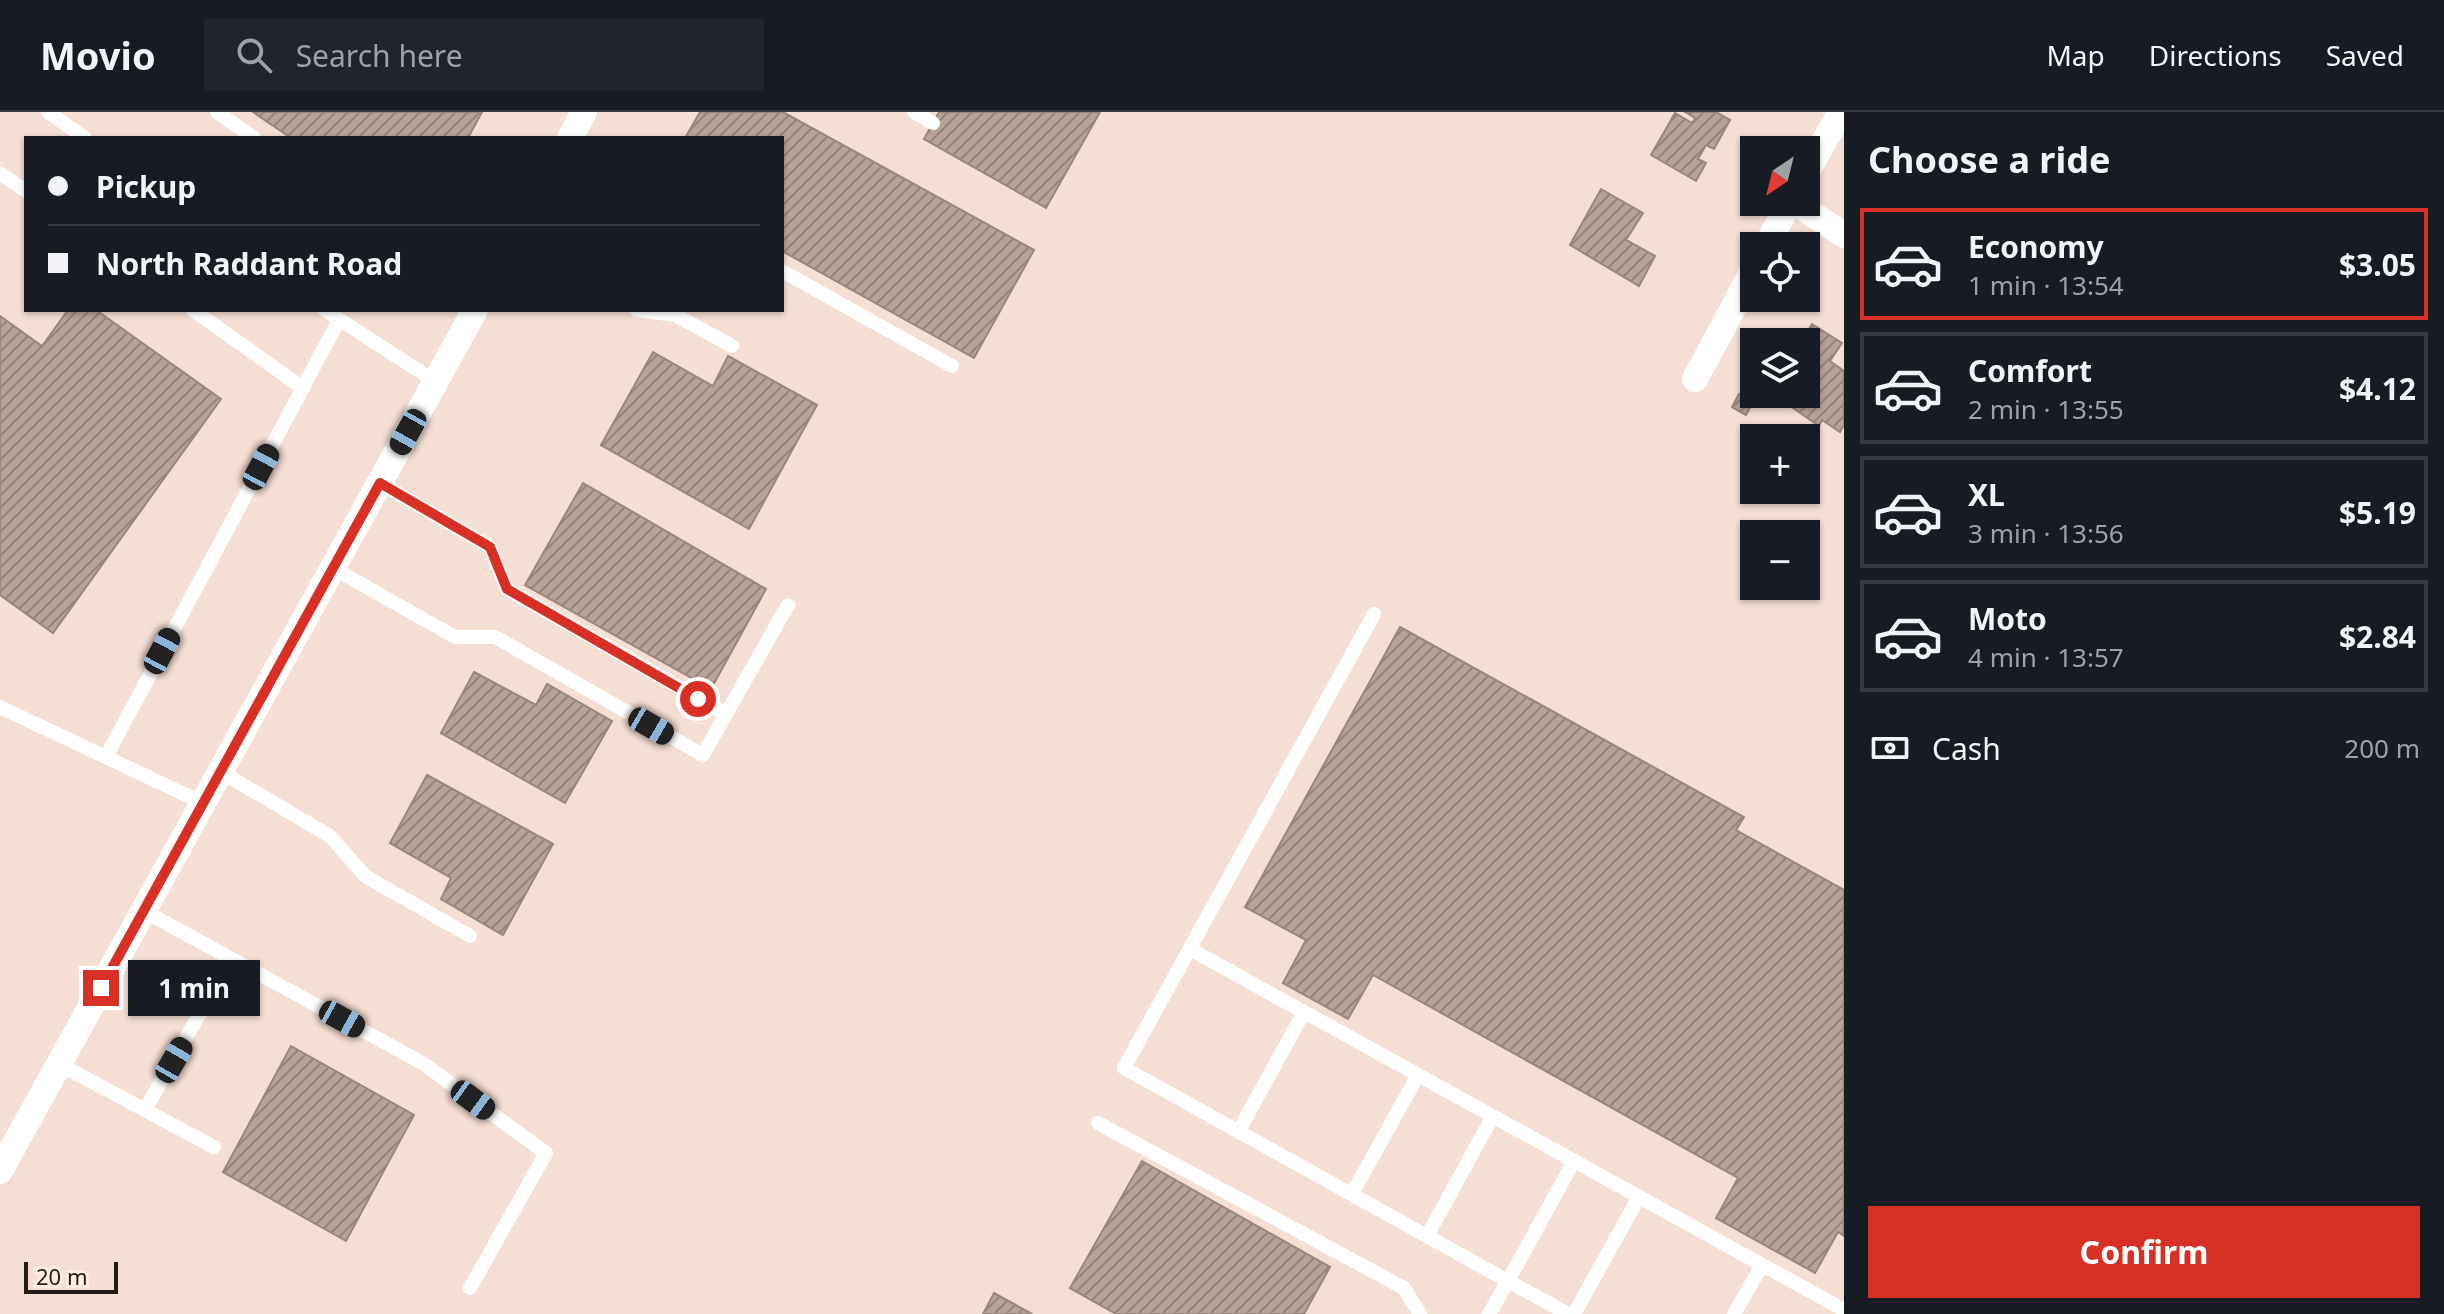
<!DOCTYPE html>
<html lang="en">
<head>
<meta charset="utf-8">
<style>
  body { margin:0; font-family:"Noto Sans",sans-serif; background:#20242c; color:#f1f3f6; height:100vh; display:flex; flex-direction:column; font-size:30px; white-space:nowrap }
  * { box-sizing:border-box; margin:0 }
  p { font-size:26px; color:#9ea1a6 }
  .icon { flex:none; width:44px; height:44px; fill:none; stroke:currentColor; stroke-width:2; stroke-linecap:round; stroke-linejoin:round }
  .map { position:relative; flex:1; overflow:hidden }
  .details { display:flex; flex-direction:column; background:#171b24; width:600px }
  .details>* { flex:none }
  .hud { position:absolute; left:24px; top:24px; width:760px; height:176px; border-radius:0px; box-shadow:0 2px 6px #0004; display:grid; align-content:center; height:176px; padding:0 24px; background:#171b24 }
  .needle { width:52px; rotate:215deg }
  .buttons { position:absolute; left:1740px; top:24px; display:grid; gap:16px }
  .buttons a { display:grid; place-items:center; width:80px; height:80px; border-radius:0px; background:#171b24; box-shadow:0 2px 6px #0004; font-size:40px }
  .scale { position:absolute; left:24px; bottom:20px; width:94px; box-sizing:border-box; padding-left:8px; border:4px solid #241c17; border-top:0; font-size:22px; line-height:28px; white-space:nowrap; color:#241c17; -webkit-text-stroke:6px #ffede3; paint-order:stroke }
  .end { position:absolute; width:36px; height:36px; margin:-18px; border:10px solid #d93025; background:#fff; box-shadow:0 0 0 4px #fff }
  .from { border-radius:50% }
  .bubble { position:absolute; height:56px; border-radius:0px; background:#171b24; box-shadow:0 2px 6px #0004; font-size:26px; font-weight:700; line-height:56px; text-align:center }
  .car { position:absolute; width:24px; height:48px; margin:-24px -12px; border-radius:10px; box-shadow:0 0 6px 2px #0007; background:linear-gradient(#222 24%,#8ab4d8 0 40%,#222 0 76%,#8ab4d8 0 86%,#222 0) }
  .hud b { display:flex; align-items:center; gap:28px; height:76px; font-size:30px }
  .hud b+b { border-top:2px solid #363941 }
  .hud i { width:20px; height:20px; background:#f1f3f6 }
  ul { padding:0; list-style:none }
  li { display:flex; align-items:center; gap:24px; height:112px; margin:0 16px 12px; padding:0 8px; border:4px solid #363941; border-radius:0px }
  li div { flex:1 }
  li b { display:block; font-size:30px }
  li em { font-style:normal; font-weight:700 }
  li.selected { border-color:#d93025 }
  li>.icon { width:72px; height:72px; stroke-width:1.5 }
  h2 { padding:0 24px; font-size:36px; line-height:96px }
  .pay { display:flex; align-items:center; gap:20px; height:88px; padding:0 24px; font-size:30px }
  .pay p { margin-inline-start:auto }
  .action { display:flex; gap:16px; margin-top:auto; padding:16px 24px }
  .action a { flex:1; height:92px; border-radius:0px; background:#d93025; color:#fff; font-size:32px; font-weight:700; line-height:92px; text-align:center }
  header { display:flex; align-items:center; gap:48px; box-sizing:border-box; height:112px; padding:0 40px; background:#171b24; border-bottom:2px solid #363941 }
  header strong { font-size:38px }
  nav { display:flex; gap:44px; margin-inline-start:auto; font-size:28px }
  .search { width:560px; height:72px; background:#20242c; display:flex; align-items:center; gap:20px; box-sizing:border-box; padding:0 28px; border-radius:0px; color:#9ea1a6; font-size:30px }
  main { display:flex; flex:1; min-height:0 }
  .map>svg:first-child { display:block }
  .building { fill:url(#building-hatch); stroke:#9a867b; stroke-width:2 }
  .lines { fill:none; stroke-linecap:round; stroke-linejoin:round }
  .lane { stroke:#fff; stroke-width:14 }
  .street { stroke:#fff; stroke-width:26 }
  .route { stroke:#d93025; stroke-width:10 }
</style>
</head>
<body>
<header>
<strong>Movio</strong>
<div class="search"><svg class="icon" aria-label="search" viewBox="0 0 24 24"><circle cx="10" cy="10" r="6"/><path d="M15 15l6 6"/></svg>Search here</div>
<nav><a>Map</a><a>Directions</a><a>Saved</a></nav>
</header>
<main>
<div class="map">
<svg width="1844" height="1202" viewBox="0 0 1844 1202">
  <defs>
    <pattern id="building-hatch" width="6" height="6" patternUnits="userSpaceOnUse" patternTransform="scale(2)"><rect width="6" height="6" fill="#b8a398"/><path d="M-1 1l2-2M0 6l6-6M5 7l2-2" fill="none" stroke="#95847b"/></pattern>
  </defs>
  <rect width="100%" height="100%" fill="#f5ded3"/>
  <path class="building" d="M 253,0 L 482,0 L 468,26 L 291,26 Z
    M 700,0 L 783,0 L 1034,138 L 974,246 L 782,139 L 782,26 L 685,26 Z
    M 939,0 L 1100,0 L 1046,96 L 924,27 Z
    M 1685,0 L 1716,0 L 1730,8 L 1714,37 L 1706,33 L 1698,47 L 1706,51 L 1696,69 L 1651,43 L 1675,1 L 1692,11 L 1695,6 Z
    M 1601,77 L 1643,101 L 1626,128 L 1655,144 L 1639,174 L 1570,133 Z
    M 68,198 L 96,198 L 221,287 L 53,521 L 0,483 L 0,204 L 42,234 Z
    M 1812,212 L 1842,231 L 1830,249 L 1844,259 L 1844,313 L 1840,320 L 1822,308 L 1819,314 L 1783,289 L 1786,284 L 1783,282 L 1806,282 L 1806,230 L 1800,230 Z
    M 653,240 L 713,274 L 728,244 L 817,293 L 749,417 L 601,333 Z
    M 1739,282 L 1753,290 L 1746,303 L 1732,295 Z
    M 583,371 L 766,477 L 711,577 L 525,473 Z
    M 1400,515 L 1744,705 L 1736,718 L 1844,778 L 1844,1124 L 1838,1120 L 1815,1161 L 1716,1106 L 1738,1066 L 1373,863 L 1348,907 L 1283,871 L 1306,828 L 1245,795 Z
    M 474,560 L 536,593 L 547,572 L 612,609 L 565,691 L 441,621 Z
    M 427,663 L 553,732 L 503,823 L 441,787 L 451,766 L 390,731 Z
    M 291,934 L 414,1003 L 346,1129 L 223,1060 Z
    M 1142,1049 L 1330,1155 L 1304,1202 L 1116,1202 L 1070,1176 Z
    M 994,1181 L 1032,1202 L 983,1202 Z"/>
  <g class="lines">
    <path class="lane" d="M 48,0 L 85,26
      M 217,0 L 254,26
      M 914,0 L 933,11
      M 0,61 L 26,79
      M 782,159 L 952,254
      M 193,198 L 303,276
      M 325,198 L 436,270
      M 637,198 L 675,203 L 732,234
      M 380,371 L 490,435 L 507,477 L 726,602 L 788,493
      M 333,456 L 455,525 L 495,525 L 703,643 L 726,602
      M 1374,502 L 1124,956 L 1508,1169 L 1489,1202
      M 0,595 L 203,691
      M 106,645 L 339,208
      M 221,660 L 330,724 L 365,764 L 470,824
      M 144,799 L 424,952 L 546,1041 L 470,1176
      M 1190,837 L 1844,1198
      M 59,952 L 214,1035
      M 145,998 L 231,847
      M 1098,1011 L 1404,1176 L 1420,1202
      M 1238,1020 L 1304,900
      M 1352,1082 L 1418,963
      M 1427,1124 L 1493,1004
      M 1568,1202 L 1508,1169 L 1574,1049
      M 1574,1202 L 1639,1085
      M 1734,1202 L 1762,1153"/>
    <path class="street" d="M 570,26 L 584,0
      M 1806,61 L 1841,0
      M 1794,90 L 1844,123
      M 1766,134 L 1790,90
      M 1695,267 L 1754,157
      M 0,1059 L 475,198"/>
  </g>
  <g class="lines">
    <path class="route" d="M 101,876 L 380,371 L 490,435 L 507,477 L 698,587"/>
  </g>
</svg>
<div class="buttons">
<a><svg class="needle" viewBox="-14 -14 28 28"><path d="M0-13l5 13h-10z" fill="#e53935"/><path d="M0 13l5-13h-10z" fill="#9ea1a6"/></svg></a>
<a><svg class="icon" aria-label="locate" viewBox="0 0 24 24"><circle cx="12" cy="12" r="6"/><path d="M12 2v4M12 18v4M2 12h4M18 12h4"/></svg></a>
<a><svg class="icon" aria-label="layers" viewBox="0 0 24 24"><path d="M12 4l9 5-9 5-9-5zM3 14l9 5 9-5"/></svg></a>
<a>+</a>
<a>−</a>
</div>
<div class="scale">20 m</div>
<i class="end from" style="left:698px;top:587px"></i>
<i class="end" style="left:101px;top:876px"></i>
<div class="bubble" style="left:128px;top:848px;width:132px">1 min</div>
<i class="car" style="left:408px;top:320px;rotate:209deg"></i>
<i class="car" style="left:261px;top:355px;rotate:28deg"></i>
<i class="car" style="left:162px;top:539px;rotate:28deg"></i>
<i class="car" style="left:651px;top:614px;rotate:120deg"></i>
<i class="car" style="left:342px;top:907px;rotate:119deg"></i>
<i class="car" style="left:174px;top:948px;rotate:30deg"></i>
<i class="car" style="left:473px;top:988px;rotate:126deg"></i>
<div class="hud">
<b><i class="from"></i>Pickup</b>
<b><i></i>North Raddant Road</b>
</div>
</div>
<section class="details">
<h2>Choose a ride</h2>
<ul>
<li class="selected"><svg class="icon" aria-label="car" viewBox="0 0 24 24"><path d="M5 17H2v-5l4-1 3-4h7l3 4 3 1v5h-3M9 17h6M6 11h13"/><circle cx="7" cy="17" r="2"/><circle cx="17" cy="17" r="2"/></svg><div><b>Economy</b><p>1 min · 13:54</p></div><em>$3.05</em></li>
<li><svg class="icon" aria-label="car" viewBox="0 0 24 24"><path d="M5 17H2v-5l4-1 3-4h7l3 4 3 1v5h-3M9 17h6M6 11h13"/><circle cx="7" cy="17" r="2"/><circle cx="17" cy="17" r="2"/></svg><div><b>Comfort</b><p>2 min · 13:55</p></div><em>$4.12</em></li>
<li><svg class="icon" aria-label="car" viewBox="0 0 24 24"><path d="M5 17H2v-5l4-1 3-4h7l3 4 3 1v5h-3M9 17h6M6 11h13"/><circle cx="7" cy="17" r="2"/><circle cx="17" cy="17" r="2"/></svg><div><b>XL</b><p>3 min · 13:56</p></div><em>$5.19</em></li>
<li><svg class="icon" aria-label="car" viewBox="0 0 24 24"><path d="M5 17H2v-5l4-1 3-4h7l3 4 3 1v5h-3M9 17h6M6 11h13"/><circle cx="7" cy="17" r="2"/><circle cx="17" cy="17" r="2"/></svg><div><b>Moto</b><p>4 min · 13:57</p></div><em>$2.84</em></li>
</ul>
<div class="pay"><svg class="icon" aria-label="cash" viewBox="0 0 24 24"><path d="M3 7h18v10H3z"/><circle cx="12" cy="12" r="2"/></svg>Cash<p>200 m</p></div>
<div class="action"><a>Confirm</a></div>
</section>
</main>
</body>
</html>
